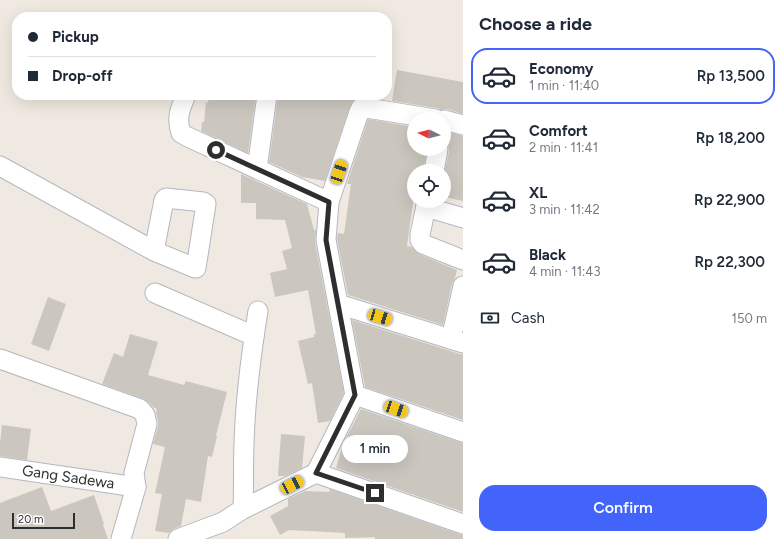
<!DOCTYPE html>
<html lang="en">
<head>
<meta charset="utf-8">
<style>
  body { margin:0; font-family:Figtree,sans-serif; background:#f2f2f3; color:#1f2937; height:100vh; display:flex; flex-direction:column; font-size:15px; white-space:nowrap }
  * { box-sizing:border-box; margin:0 }
  p { font-size:13px; color:#747a83 }
  .icon { flex:none; width:22px; height:22px; fill:none; stroke:currentColor; stroke-width:2; stroke-linecap:round; stroke-linejoin:round }
  .map { position:relative; flex:1; overflow:hidden }
  .sheet { display:flex; flex-direction:column; background:#fff; width:320px }
  .sheet>* { flex:none }
  .banner { position:absolute; left:12px; top:12px; width:380px; height:88px; border-radius:16px; box-shadow:0 4px 16px #0002; display:grid; align-content:center; height:88px; padding:0 16px; background:#fff }
  .needle { width:26px; rotate:276deg }
  .tools { position:absolute; left:407px; top:112px; display:grid; gap:8px }
  .tools a { display:grid; place-items:center; width:44px; height:44px; border-radius:50%; background:#fff; box-shadow:0 4px 16px #0002; font-size:20px }
  .scale { position:absolute; left:12px; bottom:10px; width:63px; box-sizing:border-box; padding-left:4px; border:2px solid #2e2e2e; border-top:0; font-size:11px; line-height:14px; white-space:nowrap; color:#2e2e2e; -webkit-text-stroke:3px #fff; paint-order:stroke }
  .end { position:absolute; width:18px; height:18px; margin:-9px; border:5px solid #2e2e2e; background:#fff; box-shadow:0 0 0 2px #fff }
  .from { border-radius:50% }
  .bubble { position:absolute; height:28px; border-radius:14px; background:#fff; box-shadow:0 4px 16px #0002; font-size:13px; font-weight:600; line-height:28px; text-align:center }
  .car { position:absolute; width:12px; height:24px; margin:-12px -6px; border-radius:5px; box-shadow:0 0 3px 1px #0007; background:linear-gradient(#f5c518 24%,#345 0 40%,#f5c518 0 76%,#345 0 86%,#f5c518 0) }
  .banner b { display:flex; align-items:center; gap:14px; height:38px; font-size:15px }
  .banner b+b { border-top:1px solid #e0e1e3 }
  .banner i { width:10px; height:10px; background:#1f2937 }
  ul { padding:0; list-style:none }
  li { display:flex; align-items:center; gap:12px; height:56px; margin:0 8px 6px; padding:0 8px; border:2px solid transparent; border-radius:16px }
  li div { flex:1 }
  li b { display:block; font-size:15px }
  li em { font-style:normal; font-weight:600 }
  li.active { border-color:#4264fb }
  li>.icon { width:36px; height:36px; stroke-width:1.5 }
  h2 { padding:0 16px; font-size:18px; line-height:48px }
  .pay { display:flex; align-items:center; gap:10px; height:44px; padding:0 16px; font-size:15px }
  .pay p { margin-inline-start:auto }
  .primary-button { display:flex; gap:8px; margin-top:auto; padding:8px 16px }
  .primary-button a { flex:1; height:46px; border-radius:16px; background:#4264fb; color:#fff; font-size:16px; font-weight:600; line-height:46px; text-align:center }
  main { display:flex; flex:1; min-height:0 }
  .map>svg:first-child { display:block }
  .building { fill:#cbc7bf }
  .lines { fill:none; stroke-linecap:round; stroke-linejoin:round }
  .minor-casing { stroke:#b4b7c1; stroke-width:21 }
  .minor { stroke:#fff; stroke-width:19 }
  .route { stroke:#2e2e2e; stroke-width:5 }
  .labels { text-anchor:middle; dominant-baseline:central; stroke-width:4; stroke-linejoin:round; paint-order:stroke }
  .street-label { font-size:15px; fill:#2e2e2e; stroke:#fff }
</style>
</head>
<body>
<main>
<div class="map">
<svg width="463" height="539" viewBox="0 0 463 539">
  <rect width="100%" height="100%" fill="#efe9e1"/>
  <path class="building" d="M 397,70 L 463,82 L 463,114 L 447,109 L 440,110 L 437,108 L 392,101 Z
    M 209,95 L 256,95 L 248,153 L 201,131 L 202,122 L 204,122 L 206,102 L 208,103 Z
    M 278,95 L 354,95 L 353,101 L 349,109 L 325,181 L 302,177 L 269,162 Z
    M 368,119 L 414,127 L 414,149 L 427,149 L 423,171 L 414,171 L 414,196 L 407,246 L 412,247 L 419,254 L 457,270 L 455,278 L 452,284 L 443,325 L 348,295 L 337,239 L 338,233 L 344,234 L 351,184 L 347,184 Z
    M 444,131 L 463,136 L 463,201 L 444,197 L 444,175 L 449,151 L 448,145 L 444,140 Z
    M 241,174 L 307,204 L 314,230 L 316,230 L 315,242 L 344,393 L 330,421 L 318,423 L 312,383 L 308,384 L 298,341 L 314,337 L 314,334 L 316,334 L 308,290 L 275,297 L 270,273 L 287,269 L 282,251 L 292,248 L 285,220 L 256,219 L 256,203 L 241,203 Z
    M 48,297 L 66,304 L 49,351 L 31,344 Z
    M 352,320 L 460,354 L 463,354 L 463,420 L 365,387 Z
    M 130,334 L 158,342 L 148,375 L 184,385 L 186,381 L 227,392 L 216,435 L 217,436 L 212,457 L 208,456 L 201,502 L 186,499 L 181,526 L 174,529 L 169,533 L 155,531 L 162,494 L 155,493 L 165,447 L 153,444 L 158,426 L 158,422 L 156,412 L 157,409 L 154,408 L 148,402 L 144,399 L 102,384 L 114,353 L 123,357 Z
    M 361,409 L 459,442 L 463,443 L 463,512 L 336,468 L 343,444 Z
    M 2,425 L 31,429 L 27,460 L 0,456 L 0,443 Z
    M 281,434 L 305,436 L 302,468 L 285,476 L 278,476 Z
    M 42,487 L 51,511 L 94,495 L 104,524 L 103,525 L 108,539 L 0,539 L 0,503 Z
    M 330,489 L 459,534 L 463,535 L 463,539 L 375,539 L 375,537 L 345,538 L 345,533 L 289,530 L 280,535 L 270,516 L 288,506 L 288,499 L 305,491 L 329,492 Z"/>
  <g class="lines">
    <defs>
      <g id="minor">
        <path d="M 186,95 C 180,109 176,118 181,133 L 188,137 L 329,202"/>
        <path d="M 444,120 L 463,125"/>
        <path d="M 0,166 L 154,251 L 195,268 L 196,268 L 206,204 L 203,202 L 166,198 L 164,200 L 154,251"/>
        <path d="M 257,169 L 267,95"/>
        <path d="M 434,171 L 438,149"/>
        <path d="M 427,201 L 420,235 L 420,240 L 423,244 L 463,260"/>
        <path d="M 426,207 L 463,218"/>
        <path d="M 155,293 L 254,336"/>
        <path d="M 338,304 L 463,343"/>
        <path d="M 451,339 L 463,286"/>
        <path d="M 0,359 L 140,409 L 145,415 L 147,424 L 134,473 L 136,487 L 121,539"/>
        <path d="M 355,395 L 463,432"/>
        <path id="s1" d="M 0,467 L 136,487"/>
        <path d="M 316,473 L 355,395 L 326,240 L 329,202 L 359,112 L 361,108 L 367,108 L 435,119"/>
        <path d="M 243,509 C 244,488 243,466 244,445 C 245,400 251,355 258,311"/>
        <path d="M 178,539 L 223,522 L 243,509 L 316,473 L 463,524"/>
      </g>
    </defs>
    <use href="#minor" class="minor-casing"/>
    <use href="#minor" class="minor"/>
  </g>
  <g class="lines">
    <path class="route" d="M 216,150 L 329,202 L 326,240 L 355,395 L 316,473 L 375,493"/>
  </g>
  <g class="labels">
    <g class="street-label">
      <text stroke="none"><textPath href="#s1" startOffset="69">Gang Sadewa</textPath></text>
    </g>
  </g>
</svg>
<div class="tools">
<a><svg class="needle" viewBox="-14 -14 28 28"><path d="M0-13l5 13h-10z" fill="#e53935"/><path d="M0 13l5-13h-10z" fill="#747a83"/></svg></a>
<a><svg class="icon" aria-label="locate" viewBox="0 0 24 24"><circle cx="12" cy="12" r="6"/><path d="M12 2v4M12 18v4M2 12h4M18 12h4"/></svg></a>
</div>
<div class="scale">20 m</div>
<i class="end from" style="left:216px;top:150px"></i>
<i class="end" style="left:375px;top:493px"></i>
<div class="bubble" style="left:342px;top:435px;width:66px">1 min</div>
<i class="car" style="left:339px;top:172px;rotate:19deg"></i>
<i class="car" style="left:380px;top:317px;rotate:107deg"></i>
<i class="car" style="left:396px;top:409px;rotate:109deg"></i>
<i class="car" style="left:292px;top:485px;rotate:63deg"></i>
<div class="banner">
<b><i class="from"></i>Pickup</b>
<b><i></i>Drop-off</b>
</div>
</div>
<section class="sheet">
<h2>Choose a ride</h2>
<ul>
<li class="active"><svg class="icon" aria-label="car" viewBox="0 0 24 24"><path d="M5 17H2v-5l4-1 3-4h7l3 4 3 1v5h-3M9 17h6M6 11h13"/><circle cx="7" cy="17" r="2"/><circle cx="17" cy="17" r="2"/></svg><div><b>Economy</b><p>1 min · 11:40</p></div><em>Rp 13,500</em></li>
<li><svg class="icon" aria-label="car" viewBox="0 0 24 24"><path d="M5 17H2v-5l4-1 3-4h7l3 4 3 1v5h-3M9 17h6M6 11h13"/><circle cx="7" cy="17" r="2"/><circle cx="17" cy="17" r="2"/></svg><div><b>Comfort</b><p>2 min · 11:41</p></div><em>Rp 18,200</em></li>
<li><svg class="icon" aria-label="car" viewBox="0 0 24 24"><path d="M5 17H2v-5l4-1 3-4h7l3 4 3 1v5h-3M9 17h6M6 11h13"/><circle cx="7" cy="17" r="2"/><circle cx="17" cy="17" r="2"/></svg><div><b>XL</b><p>3 min · 11:42</p></div><em>Rp 22,900</em></li>
<li><svg class="icon" aria-label="car" viewBox="0 0 24 24"><path d="M5 17H2v-5l4-1 3-4h7l3 4 3 1v5h-3M9 17h6M6 11h13"/><circle cx="7" cy="17" r="2"/><circle cx="17" cy="17" r="2"/></svg><div><b>Black</b><p>4 min · 11:43</p></div><em>Rp 22,300</em></li>
</ul>
<div class="pay"><svg class="icon" aria-label="cash" viewBox="0 0 24 24"><path d="M3 7h18v10H3z"/><circle cx="12" cy="12" r="2"/></svg>Cash<p>150 m</p></div>
<div class="primary-button"><a>Confirm</a></div>
</section>
</main>
</body>
</html>
